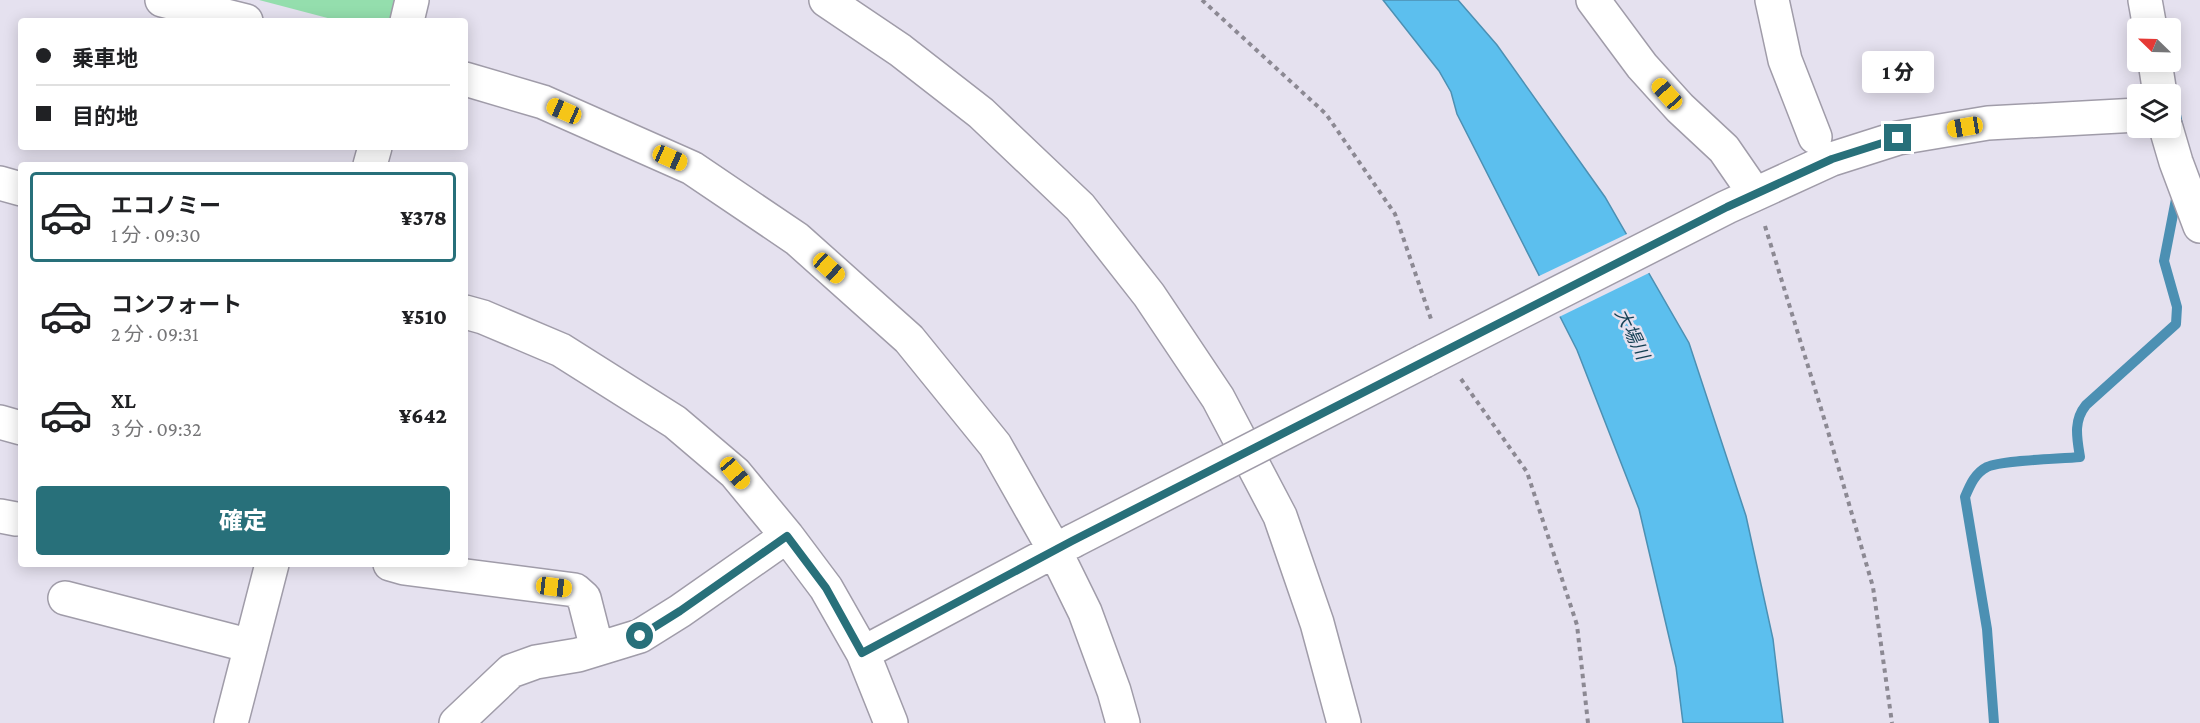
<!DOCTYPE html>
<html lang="ja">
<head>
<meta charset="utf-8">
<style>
  body { margin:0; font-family:"Crimson Pro","Noto Sans JP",serif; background:#f6f6f6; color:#202124; height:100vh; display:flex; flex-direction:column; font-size:22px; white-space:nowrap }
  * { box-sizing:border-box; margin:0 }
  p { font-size:20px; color:#757577 }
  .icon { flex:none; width:33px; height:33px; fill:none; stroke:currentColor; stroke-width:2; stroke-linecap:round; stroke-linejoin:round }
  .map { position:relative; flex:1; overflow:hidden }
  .panel { position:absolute; left:18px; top:162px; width:450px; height:405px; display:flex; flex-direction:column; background:#fff; border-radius:6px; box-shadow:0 3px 15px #0003 }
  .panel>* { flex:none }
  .guide { position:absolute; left:18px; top:18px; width:450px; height:132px; border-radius:6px; box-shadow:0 3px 15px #0003; display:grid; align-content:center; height:132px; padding:0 18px; background:#fff }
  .needle { width:39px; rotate:293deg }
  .buttons { position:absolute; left:2127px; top:18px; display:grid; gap:12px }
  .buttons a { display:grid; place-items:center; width:54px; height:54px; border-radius:6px; background:#fff; box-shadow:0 3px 15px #0003; font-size:30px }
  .end { position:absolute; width:27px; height:27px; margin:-14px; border:8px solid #28707a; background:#fff; box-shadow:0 0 0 3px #fff }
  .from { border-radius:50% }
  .bubble { position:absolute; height:42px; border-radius:6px; background:#fff; box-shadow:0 3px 15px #0003; font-size:20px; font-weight:800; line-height:42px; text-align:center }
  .car { position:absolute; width:18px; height:36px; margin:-18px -9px; border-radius:8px; box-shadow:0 0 4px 2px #0007; background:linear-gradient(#f5c518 24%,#345 0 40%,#f5c518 0 76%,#345 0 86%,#f5c518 0) }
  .guide b { display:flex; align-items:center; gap:21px; height:57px; font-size:22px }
  .guide b+b { border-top:2px solid #e0e0e0 }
  .guide i { width:15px; height:15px; background:#202124 }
  ul { padding:10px 0 0; list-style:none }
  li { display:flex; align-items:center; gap:18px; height:90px; margin:0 12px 9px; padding:0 6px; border:3px solid transparent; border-radius:6px }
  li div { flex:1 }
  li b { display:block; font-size:22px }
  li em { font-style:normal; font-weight:800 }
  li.selected { border-color:#28707a }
  li>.icon { width:54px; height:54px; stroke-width:1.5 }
  .action { display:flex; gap:12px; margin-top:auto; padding:12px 18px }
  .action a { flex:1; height:69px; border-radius:6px; background:#28707a; color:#fff; font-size:24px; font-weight:800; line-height:69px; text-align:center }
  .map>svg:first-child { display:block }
  .green { fill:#94dead }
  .water { fill:#5cbfee; stroke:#4c90b3; stroke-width:1.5 }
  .pier { fill:#e5e1ef }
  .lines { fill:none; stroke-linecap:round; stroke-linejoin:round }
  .stream { stroke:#4c90b3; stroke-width:10 }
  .minor-casing { stroke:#a09ca9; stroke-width:36 }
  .path { stroke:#8c8993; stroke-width:4; stroke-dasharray:4.5 4.5; stroke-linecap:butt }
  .minor { stroke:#fff; stroke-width:33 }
  .minor-bridge-casing { stroke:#a09ca9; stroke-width:36; stroke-linecap:butt }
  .minor-bridge { stroke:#fff; stroke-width:33 }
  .route { stroke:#28707a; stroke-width:8 }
  .labels { text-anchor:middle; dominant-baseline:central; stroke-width:5; stroke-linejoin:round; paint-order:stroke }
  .water-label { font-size:18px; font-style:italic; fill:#143f53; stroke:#e5e1ef }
</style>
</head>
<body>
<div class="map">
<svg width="2200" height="723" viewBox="0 0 2200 723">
  <rect width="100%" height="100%" fill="#e5e1ef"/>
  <path class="green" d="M 259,0 L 398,0 L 392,21 L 339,21 Z"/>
  <path class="water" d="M 1383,0 L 1458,0 L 1497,45 L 1605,197 L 1689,343 L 1746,516 L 1773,639 L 1783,723 L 1683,723 L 1676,667 L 1639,509 L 1577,350 L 1457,114 L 1451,92 L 1439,71 Z"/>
  <path class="pier" d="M 1629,233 L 1651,272 L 1557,318 L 1537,277 Z"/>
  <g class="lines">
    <path class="stream" d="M 2171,91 L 2179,129
      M 1994,723 L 1987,629 L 1965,497 C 1970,485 1975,473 1987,467 C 2002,460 2060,459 2080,457 C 2077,438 2073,421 2086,405 L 2176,324 L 2177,307 L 2164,261 L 2177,194"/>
    <defs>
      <path id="minor" d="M 162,0 L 246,21
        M 826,0 L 900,50 L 981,113 L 1080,207 L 1149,295 L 1218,398 L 1280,516 L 1317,623 L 1344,723
        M 1593,0 L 1642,66 L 1680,108 L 1724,149 L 1755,194
        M 1772,0 L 1785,60 L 1815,137
        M 2145,0 L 2150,28
        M 407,21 L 412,0
        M 2155,62 L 2160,94
        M 465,79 L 543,102 L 692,168 L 797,239 L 909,339 L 995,445 L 1055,551 L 1085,612 L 1114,691 L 1123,723
        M 2166,128 L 2176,162 L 2200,226
        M 370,165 L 375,147
        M 0,183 L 21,189
        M 465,312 L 483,317 L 561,350 L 675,422 L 735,473 L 787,536 L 826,588 L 863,653 L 891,723
        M 1424,361 L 1727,207 L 1832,159 L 1898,138 L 1988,123 L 2138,115
        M 0,422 L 21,428
        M 0,516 L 16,519
        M 390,564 L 404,568 L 575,590 L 584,598 L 597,649
        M 65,598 L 251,646
        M 863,653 L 1073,541
        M 231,723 L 272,564
        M 456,723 L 511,671 L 536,662 L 578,655 L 640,636 L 680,611 L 787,536"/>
    </defs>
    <use href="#minor" class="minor-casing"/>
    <path class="path" d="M 1202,0 L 1326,114 L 1395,214 L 1431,319
      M 1765,226 L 1827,428 L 1873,587 L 1892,723
      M 1461,379 L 1527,472 L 1577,625 L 1588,723"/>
    <use href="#minor" class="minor"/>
    <defs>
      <path id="minor-bridge" d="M 1073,541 L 1424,361"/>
    </defs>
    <use href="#minor-bridge" class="minor-bridge-casing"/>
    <use href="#minor-bridge" class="minor-bridge"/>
  </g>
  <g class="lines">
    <path class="route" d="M 640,636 L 680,611 L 787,536 L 826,588 L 862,653 L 1072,541 L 1727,207 L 1832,159 L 1898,138"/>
  </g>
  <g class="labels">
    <g class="water-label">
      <text transform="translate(1632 334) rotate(64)">大場川</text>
    </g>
  </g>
</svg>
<div class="buttons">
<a><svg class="needle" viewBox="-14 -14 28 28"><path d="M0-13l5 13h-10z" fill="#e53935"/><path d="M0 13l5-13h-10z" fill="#757577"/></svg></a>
<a><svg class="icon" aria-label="layers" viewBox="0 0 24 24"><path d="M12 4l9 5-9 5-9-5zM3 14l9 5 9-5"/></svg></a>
</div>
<i class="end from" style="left:640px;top:636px"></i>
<i class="end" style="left:1898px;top:138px"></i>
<div class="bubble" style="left:1862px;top:51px;width:72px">1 分</div>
<i class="car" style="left:1667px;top:94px;rotate:318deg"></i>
<i class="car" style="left:564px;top:111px;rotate:294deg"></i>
<i class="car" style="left:1965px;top:127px;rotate:261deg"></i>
<i class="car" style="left:670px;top:158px;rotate:114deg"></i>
<i class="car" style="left:829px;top:268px;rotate:132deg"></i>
<i class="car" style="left:735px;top:473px;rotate:140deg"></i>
<i class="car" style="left:554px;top:587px;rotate:97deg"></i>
<div class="guide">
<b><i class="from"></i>乗車地</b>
<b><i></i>目的地</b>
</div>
<section class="panel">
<ul>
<li class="selected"><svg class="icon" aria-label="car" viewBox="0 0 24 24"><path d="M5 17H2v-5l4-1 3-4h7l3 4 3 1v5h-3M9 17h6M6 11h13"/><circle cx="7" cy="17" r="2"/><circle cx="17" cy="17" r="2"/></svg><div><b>エコノミー</b><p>1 分 · 09:30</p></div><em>¥378</em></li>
<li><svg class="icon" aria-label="car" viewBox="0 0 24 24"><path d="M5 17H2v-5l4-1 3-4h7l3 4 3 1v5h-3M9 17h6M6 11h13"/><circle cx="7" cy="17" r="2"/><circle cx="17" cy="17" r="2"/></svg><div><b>コンフォート</b><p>2 分 · 09:31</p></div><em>¥510</em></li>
<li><svg class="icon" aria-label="car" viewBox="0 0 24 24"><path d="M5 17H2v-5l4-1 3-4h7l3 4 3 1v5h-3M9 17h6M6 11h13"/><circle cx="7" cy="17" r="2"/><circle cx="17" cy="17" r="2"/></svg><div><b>XL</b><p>3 分 · 09:32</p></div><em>¥642</em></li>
</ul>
<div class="action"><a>確定</a></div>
</section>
</div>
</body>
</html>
